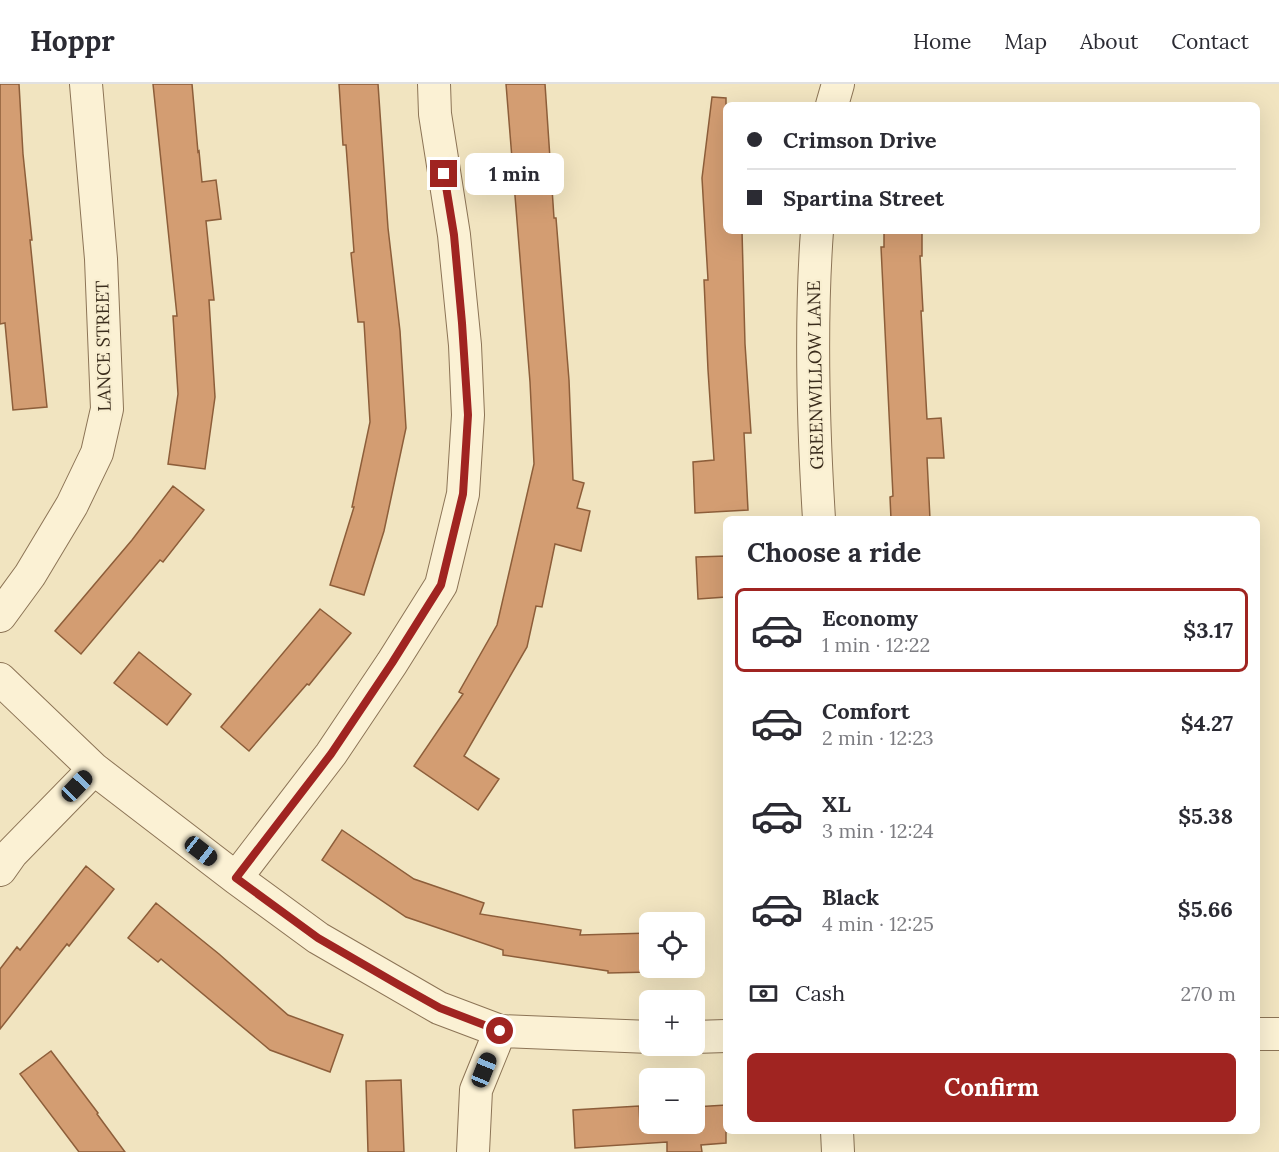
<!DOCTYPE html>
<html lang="en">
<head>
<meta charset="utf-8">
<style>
  body { margin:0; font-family:Lora,serif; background:#f2f2f3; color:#2b2b33; height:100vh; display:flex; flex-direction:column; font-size:22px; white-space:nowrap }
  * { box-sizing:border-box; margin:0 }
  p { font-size:20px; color:#7c7c81 }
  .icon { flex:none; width:33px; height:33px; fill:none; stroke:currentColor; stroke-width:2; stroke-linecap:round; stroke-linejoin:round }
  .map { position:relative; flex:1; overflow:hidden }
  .details { position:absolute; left:723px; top:432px; width:537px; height:618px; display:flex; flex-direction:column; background:#fff; border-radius:9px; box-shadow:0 6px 24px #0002 }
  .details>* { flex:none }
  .guide { position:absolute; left:723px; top:18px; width:537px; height:132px; border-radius:9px; box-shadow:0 6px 24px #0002; display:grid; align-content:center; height:132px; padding:0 24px; background:#fff }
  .fabs { position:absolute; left:639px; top:828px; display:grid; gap:12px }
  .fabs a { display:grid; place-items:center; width:66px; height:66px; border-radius:9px; background:#fff; box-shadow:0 6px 24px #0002; font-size:30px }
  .end { position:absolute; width:27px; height:27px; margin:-14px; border:8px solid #a02421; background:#fff; box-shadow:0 0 0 3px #fff }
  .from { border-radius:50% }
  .bubble { position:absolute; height:42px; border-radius:9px; background:#fff; box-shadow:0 6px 24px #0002; font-size:20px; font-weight:700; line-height:42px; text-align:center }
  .car { position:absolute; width:18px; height:36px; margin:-18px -9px; border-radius:8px; box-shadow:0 0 4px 2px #0007; background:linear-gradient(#222 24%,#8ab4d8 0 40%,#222 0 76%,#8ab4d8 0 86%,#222 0) }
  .guide b { display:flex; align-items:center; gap:21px; height:57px; font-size:22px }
  .guide b+b { border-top:2px solid #e1e1e2 }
  .guide i { width:15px; height:15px; background:#2b2b33 }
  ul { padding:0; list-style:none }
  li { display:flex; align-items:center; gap:18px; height:84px; margin:0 12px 9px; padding:0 12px; border:3px solid transparent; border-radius:9px }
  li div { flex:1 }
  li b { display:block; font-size:22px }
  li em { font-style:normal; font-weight:700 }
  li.active { border-color:#a02421 }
  li>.icon { width:54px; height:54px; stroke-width:1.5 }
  h2 { padding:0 24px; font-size:27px; line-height:72px }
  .pay { display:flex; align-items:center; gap:15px; height:66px; padding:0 24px; font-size:22px }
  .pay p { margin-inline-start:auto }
  .primary-button { display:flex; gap:12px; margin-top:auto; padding:12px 24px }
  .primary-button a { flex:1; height:69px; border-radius:9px; background:#a02421; color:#fff; font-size:24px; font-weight:700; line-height:69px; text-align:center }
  header { display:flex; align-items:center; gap:36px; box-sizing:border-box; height:84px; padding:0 30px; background:#fff; border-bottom:2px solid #e1e1e2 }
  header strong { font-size:28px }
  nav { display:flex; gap:33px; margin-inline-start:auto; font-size:21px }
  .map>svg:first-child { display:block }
  .building { fill:#d39d72; stroke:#8d5e3a; stroke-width:1.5 }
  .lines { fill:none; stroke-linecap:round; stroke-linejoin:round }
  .minor-casing { stroke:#8c7456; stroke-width:34 }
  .minor { stroke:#fbf1d4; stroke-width:32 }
  .route { stroke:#a02421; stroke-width:8 }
  .labels { text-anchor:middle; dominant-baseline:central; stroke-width:4.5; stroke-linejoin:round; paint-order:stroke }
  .street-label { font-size:18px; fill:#3a2c1c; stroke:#f8eed0 }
</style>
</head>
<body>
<header>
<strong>Hoppr</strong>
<nav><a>Home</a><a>Map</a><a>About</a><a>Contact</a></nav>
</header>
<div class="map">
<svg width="1279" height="1068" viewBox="0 0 1279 1068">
  <rect width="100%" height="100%" fill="#f1e4c0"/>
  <path class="building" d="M 0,0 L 19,0 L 23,70 L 32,156 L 30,156 L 47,323 L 13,326 L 5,239 L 0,240 Z
    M 153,0 L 192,0 L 198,68 L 199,67 L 202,98 L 216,96 L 221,135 L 206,137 L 214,216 L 209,216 L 215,313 L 205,385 L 168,380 L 178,310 L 173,232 L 177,232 Z
    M 339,0 L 378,0 L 388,144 L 400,247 L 406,344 L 384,447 L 364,511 L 330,501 L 354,423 L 352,423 L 370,338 L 364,238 L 358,238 L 351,169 L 354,168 L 346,61 L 343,61 Z
    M 506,0 L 545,0 L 554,134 L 556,134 L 569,296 L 573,396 L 584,399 L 577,424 L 590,427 L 581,467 L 555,460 L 542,523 L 536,522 L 527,563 L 464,672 L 499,695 L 478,726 L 414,682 L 463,610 L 459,608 L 497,541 L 534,380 L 530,298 Z
    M 712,13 L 726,14 L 726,147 L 742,147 L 745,260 L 751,349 L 744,349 L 748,426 L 695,429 L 693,378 L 714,376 L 708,286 L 704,196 L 708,196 L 702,94 Z
    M 884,147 L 922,147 L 922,172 L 920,172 L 923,227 L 921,227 L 927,335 L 941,334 L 944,374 L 927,374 L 930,435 L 891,435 L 890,413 L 893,412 L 881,163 L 884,163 Z
    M 173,402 L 204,426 L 163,478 L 160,476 L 81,570 L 55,547 L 132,456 Z
    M 726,472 L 726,513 L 698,515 L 696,473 Z
    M 320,525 L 351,549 L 309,601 L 307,600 L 249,667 L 221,643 Z
    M 139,568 L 191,610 L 167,641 L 114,599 Z
    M 342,746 L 414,795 L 484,819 L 480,830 L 581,846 L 580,851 L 650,849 L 650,888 L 608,889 L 608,887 L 503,871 L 503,866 L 406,833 L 322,776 Z
    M 86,782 L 114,805 L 69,862 L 67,860 L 0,945 L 0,885 L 17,863 L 20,866 Z
    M 156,819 L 219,870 L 288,931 L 343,951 L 330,988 L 270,966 L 161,875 L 158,878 L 128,854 Z
    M 51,967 L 98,1029 L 97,1030 L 125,1068 L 79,1068 L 20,990 Z
    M 401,996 L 404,1068 L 368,1068 L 366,997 Z
    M 726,1021 L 726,1059 L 701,1061 L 702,1068 L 667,1068 L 667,1058 L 575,1064 L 573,1026 L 639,1022 L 640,1040 L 694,1040 L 694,1023 Z"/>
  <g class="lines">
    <defs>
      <path id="minor" d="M 832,21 L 838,0
        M 817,147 C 810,243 813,339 819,435
        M 0,532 L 30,491 L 72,421 L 97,369 L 107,325 L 101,175 L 86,0
        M 0,595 L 94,685 L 236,794 L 318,854 L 439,924 L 500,947 L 650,953
        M 0,786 L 12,769 L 94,685
        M 236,794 L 331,670 L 392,579 L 441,501 L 463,410 L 468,331 L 465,261 L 454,151 L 435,30 L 434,0
        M 1257,950 L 1279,950
        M 694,953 L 726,952
        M 837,1047 L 838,1068
        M 473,1068 L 476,1006 L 500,947"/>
    </defs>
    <use href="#minor" class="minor-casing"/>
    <use href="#minor" class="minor"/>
  </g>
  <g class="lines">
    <path class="route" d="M 444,90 L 454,151 L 462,239 L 468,331 L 463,410 L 441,501 L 392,579 L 331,670 L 236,794 L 318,854 L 399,901 L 440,924 L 500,947"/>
  </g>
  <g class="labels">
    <g class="street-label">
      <text transform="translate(103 262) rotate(-91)">LANCE STREET</text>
      <text transform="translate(815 291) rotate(-91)">GREENWILLOW LANE</text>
    </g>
  </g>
</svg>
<div class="fabs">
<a><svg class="icon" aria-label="locate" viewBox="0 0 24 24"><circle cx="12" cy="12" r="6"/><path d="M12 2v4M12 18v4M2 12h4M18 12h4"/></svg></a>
<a>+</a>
<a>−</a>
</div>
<i class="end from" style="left:500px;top:947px"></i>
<i class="end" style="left:444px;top:90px"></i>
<div class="bubble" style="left:465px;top:69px;width:99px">1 min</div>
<i class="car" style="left:77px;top:702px;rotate:44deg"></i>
<i class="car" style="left:201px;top:767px;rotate:128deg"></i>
<i class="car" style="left:484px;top:986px;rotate:22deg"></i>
<div class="guide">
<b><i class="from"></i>Crimson Drive</b>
<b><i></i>Spartina Street</b>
</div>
<section class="details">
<h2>Choose a ride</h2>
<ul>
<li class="active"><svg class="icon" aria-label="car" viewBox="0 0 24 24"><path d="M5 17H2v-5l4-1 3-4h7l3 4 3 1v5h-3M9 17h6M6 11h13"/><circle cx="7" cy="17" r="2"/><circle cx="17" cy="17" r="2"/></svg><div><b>Economy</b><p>1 min · 12:22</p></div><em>$3.17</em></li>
<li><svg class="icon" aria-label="car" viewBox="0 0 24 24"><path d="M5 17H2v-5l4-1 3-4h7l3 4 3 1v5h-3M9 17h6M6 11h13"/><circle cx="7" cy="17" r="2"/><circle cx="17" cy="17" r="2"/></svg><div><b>Comfort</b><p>2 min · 12:23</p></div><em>$4.27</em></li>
<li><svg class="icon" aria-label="car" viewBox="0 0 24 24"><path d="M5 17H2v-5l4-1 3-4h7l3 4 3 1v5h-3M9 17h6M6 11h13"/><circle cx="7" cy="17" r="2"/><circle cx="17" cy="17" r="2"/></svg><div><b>XL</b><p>3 min · 12:24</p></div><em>$5.38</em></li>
<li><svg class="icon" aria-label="car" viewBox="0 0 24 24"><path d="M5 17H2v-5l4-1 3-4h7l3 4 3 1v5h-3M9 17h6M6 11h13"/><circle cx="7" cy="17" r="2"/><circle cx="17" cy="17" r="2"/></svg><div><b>Black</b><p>4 min · 12:25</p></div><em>$5.66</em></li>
</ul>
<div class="pay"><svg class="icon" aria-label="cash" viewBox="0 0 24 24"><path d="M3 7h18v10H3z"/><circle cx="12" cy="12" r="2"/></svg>Cash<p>270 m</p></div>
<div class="primary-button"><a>Confirm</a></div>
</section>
</div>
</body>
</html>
